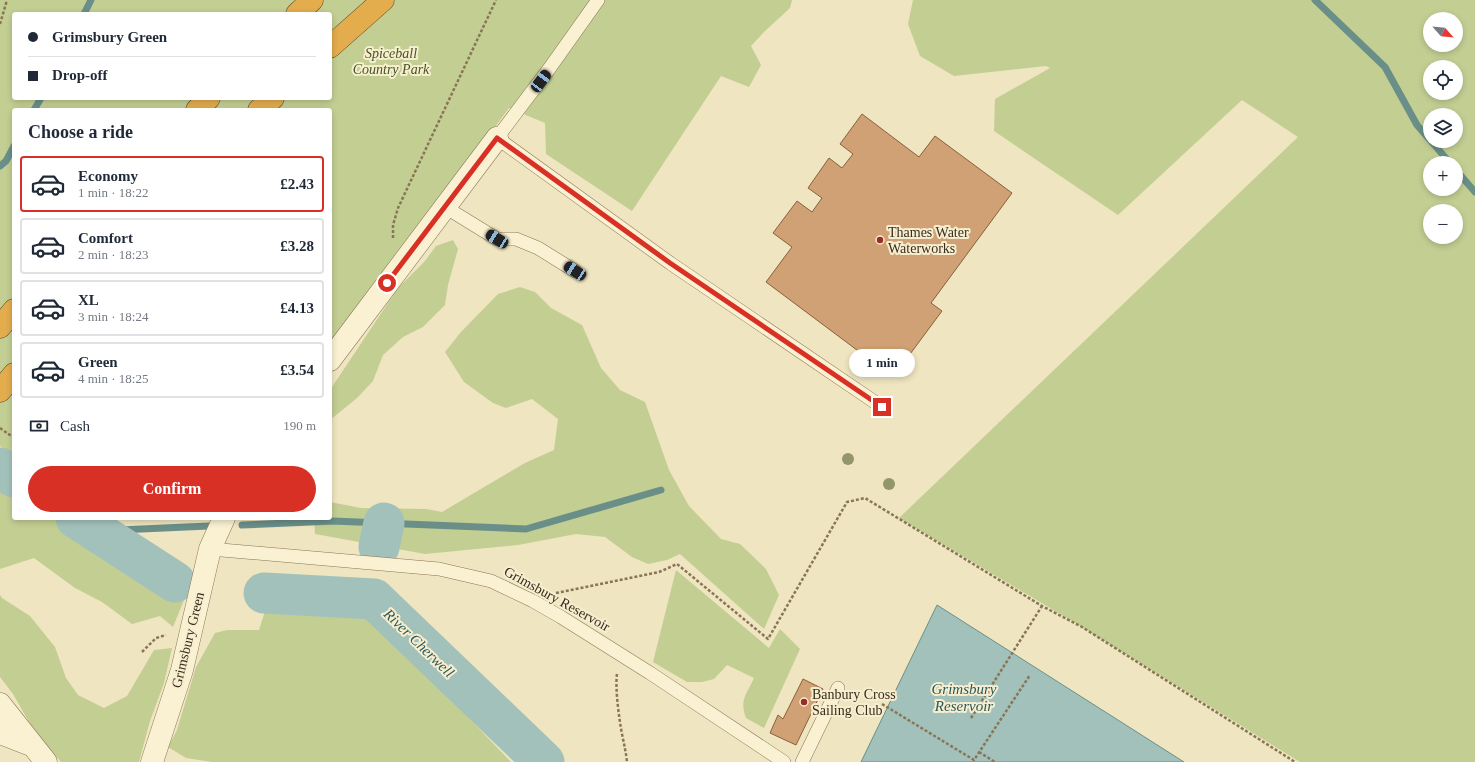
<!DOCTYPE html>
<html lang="en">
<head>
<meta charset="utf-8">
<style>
  body { margin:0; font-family:Georgia,serif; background:#f2f2f3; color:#1f2937; height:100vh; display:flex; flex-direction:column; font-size:15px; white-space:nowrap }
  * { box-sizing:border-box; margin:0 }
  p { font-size:13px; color:#747a83 }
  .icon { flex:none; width:22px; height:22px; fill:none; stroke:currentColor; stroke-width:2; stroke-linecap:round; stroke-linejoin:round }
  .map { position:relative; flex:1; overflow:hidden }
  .panel { position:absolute; left:12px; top:108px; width:320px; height:412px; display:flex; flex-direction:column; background:#fff; border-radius:4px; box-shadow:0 2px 6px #0003 }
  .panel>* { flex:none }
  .top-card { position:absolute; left:12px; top:12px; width:320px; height:88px; border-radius:4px; box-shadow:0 2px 6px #0003; display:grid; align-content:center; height:88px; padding:0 16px; background:#fff }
  .needle { width:26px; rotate:117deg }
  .controls { position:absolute; left:1423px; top:12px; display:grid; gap:8px }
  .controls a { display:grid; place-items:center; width:40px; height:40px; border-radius:50%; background:#fff; box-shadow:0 2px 6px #0003; font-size:20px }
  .end { position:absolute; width:18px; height:18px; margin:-9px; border:5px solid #d93025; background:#fff; box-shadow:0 0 0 2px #fff }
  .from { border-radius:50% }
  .bubble { position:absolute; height:28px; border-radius:14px; background:#fff; box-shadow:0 2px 6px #0003; font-size:13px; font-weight:600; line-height:28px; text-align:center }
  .car { position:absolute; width:12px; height:24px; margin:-12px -6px; border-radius:5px; box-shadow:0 0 3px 1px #0007; background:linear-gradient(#222 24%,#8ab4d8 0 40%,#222 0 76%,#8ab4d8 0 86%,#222 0) }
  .top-card b { display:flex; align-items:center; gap:14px; height:38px; font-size:15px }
  .top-card b+b { border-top:1px solid #e0e1e3 }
  .top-card i { width:10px; height:10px; background:#1f2937 }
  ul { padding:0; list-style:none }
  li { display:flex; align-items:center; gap:12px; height:56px; margin:0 8px 6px; padding:0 8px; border:2px solid #e0e1e3; border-radius:4px }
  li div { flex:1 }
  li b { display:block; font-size:15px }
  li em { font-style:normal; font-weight:600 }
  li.on { border-color:#d93025 }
  li>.icon { width:36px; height:36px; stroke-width:1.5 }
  h2 { padding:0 16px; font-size:18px; line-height:48px }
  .pay { display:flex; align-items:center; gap:10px; height:44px; padding:0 16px; font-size:15px }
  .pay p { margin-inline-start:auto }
  .action { display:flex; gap:8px; margin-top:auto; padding:8px 16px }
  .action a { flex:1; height:46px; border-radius:24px; background:#d93025; color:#fff; font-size:16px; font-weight:600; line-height:46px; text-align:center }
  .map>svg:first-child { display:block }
  .green { fill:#c3ce93; fill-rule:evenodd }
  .water { fill:#a3c1bb; stroke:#6a8f89 }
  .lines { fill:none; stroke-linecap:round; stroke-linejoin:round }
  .stream { stroke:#6a8f89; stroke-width:7 }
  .river { stroke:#a3c1bb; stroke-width:41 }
  .building { fill:#cfa174; stroke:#89603c }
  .lane-casing { stroke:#897557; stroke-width:14 }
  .street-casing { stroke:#897557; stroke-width:23 }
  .highway-casing { stroke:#56432c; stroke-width:23 }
  .path { stroke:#897557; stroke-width:2.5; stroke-dasharray:3 2; stroke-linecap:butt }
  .lane { stroke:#faf1d3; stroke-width:13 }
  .street { stroke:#faf1d3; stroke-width:22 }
  .highway { stroke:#e3ac4d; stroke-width:22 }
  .tree { fill:#929669 }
  .route { stroke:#d93025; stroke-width:5 }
  .poi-dot { fill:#9a2d25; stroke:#f7eed0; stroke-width:1.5 }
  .labels { text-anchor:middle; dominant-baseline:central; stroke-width:4; stroke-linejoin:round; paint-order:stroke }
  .park-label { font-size:14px; font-style:italic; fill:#455522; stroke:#f7eed0 }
  .poi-label { font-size:14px; fill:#382c1c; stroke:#f7eed0; text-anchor:start }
  .street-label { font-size:14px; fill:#382c1c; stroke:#f7eed0 }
  .water-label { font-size:15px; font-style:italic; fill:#2b5858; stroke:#f7eed0 }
</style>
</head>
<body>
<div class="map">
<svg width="1475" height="762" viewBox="0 0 1475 762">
  <rect width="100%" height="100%" fill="#efe5c0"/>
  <path class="green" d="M 0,0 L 792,0 L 790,8 L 765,31 L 751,46 L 761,65 L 749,87 L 721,76 L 632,211 L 546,154 L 545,123 L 509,108 L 345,331 L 330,344 L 330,110 L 14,110 L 14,455 L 0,446 ZM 14,14 L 330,14 L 330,98 L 14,98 Z
    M 913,0 L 1475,0 L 1475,762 L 1300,762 L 1082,627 L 899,518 L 1298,137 L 1242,100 L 1118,215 L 994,131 L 995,99 L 1050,68 L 1046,66 L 954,76 L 920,56 L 908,24 ZM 1430,19 L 1456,19 L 1456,45 L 1430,45 ZM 1430,67 L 1456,67 L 1456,93 L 1430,93 ZM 1430,115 L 1456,115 L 1456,141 L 1430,141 ZM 1430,163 L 1456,163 L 1456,189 L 1430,189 ZM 1430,211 L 1456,211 L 1456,237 L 1430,237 Z
    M 453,240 L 458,249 L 448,285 L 445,305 L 423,327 L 403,337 L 383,355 L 373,381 L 357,398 L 330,420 L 330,390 L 398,288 L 425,261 L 436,246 Z
    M 520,287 L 535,292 L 551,308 L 582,325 L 601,368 L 620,390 L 645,402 L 669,470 L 689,506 L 721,539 L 740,544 L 766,569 L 779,595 L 764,629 L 680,554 L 667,560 L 648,564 L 632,557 L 605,537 L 576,534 L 518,545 L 425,554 L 315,534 L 314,518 L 330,518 L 330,502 L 361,508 L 426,509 L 442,512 L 525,463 L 554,450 L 558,419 L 532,399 L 506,408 L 493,403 L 464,382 L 445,352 L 461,332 L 498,294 Z
    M 0,477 L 14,486 L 14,518 L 64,518 L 153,579 L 178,590 L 184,600 L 173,627 L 160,616 L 132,624 L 102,602 L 75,588 L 34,558 L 0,569 Z
    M 676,570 L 769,648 L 780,629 L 800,649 L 764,728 L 746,718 C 739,699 747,694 754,678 L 727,665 L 714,679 L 702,682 L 687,682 L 653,662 Z
    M 0,595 L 2,598 L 30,616 L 55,647 L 66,678 L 78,695 L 104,708 L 127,696 L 154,650 L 172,648 L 164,683 L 150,721 L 139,762 L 61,762 L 33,729 L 13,694 L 0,677 Z
    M 266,608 L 365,609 L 511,762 L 212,762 L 186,758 L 168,747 L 177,730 L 196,667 L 215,633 L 227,630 L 259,630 Z"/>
  <path class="water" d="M 937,605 L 1184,762 L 861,762 Z"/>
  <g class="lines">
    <path class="stream" d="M 1315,0 L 1385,67 L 1417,125 L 1430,140
      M 84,14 L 91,0
      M 34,110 L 41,98
      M 1431,141 L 1450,163
      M 0,166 L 6,161 L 14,146
      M 1456,170 L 1475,192
      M 242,525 L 333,521 L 526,529 L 661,490
      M 96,531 L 209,526"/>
    <path class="river" d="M 0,468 L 14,477
      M 76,518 L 175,582
      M 379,547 L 384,523
      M 264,593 L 374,599 L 544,762"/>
  </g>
  <path class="building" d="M 862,114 L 919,157 L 935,136 L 1012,193 L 931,303 L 942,311 L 893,377 L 766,282 L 792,247 L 773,233 L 797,201 L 812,212 L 822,198 L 808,188 L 829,158 L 842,168 L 853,154 L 840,144 Z
    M 803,679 L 823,689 L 796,745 L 770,733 L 778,715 L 783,719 Z"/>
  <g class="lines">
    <defs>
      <path id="lane" d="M 598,0 L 549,69 L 497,138 L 670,263 L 882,407
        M 445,207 L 497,239 L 516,239 L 538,248 L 575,271
        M 210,549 L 439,569 L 491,581 L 533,601 L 561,617 L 650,673 L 784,762
        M 802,762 L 838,688"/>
      <path id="street" d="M 330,360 L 497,138
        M 0,704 L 46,762
        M 0,733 L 31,745
        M 152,762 L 182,670 L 210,549 L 224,518"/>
      <path id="highway" d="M 297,14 L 312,0
        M 330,47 L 383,0
        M 197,110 L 209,98
        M 259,110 L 273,98
        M 0,327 L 14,310
        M 0,391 L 14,374"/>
    </defs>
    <use href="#lane" class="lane-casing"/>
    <use href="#street" class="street-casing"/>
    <use href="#highway" class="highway-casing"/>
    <path class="path" d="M 0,24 L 7,0
      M 393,238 L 393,225 L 398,208 L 496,0
      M 0,428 L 14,438
      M 556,593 L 659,572 L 677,564 L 768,639 L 847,502 L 865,498 L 1042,606 L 1082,627 L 1295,762
      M 142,652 L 156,638 L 166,635
      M 617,674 C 615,689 619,718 622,734 C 624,744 626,752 627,762
      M 882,704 L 974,760 L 1030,675
      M 971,718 L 1042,606
      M 979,752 L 995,762"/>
    <use href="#lane" class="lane"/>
    <use href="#street" class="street"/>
    <use href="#highway" class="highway"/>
  </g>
  <g class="tree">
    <circle cx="848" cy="459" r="6"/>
    <circle cx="889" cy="484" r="6"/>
  </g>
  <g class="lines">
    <path class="route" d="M 387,283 L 497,138 L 670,263 L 882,407"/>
  </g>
  <g class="poi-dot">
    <circle cx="880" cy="240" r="4"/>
    <circle cx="804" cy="702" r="4"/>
  </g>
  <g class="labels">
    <g class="park-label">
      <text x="391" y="53">Spiceball<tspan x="391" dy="16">Country Park</tspan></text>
    </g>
    <g class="poi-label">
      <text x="888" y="232">Thames Water<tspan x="888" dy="16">Waterworks</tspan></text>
      <text x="812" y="694">Banbury Cross<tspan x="812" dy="16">Sailing Club</tspan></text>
    </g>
    <g class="street-label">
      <text transform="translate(557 599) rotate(29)">Grimsbury Reservoir</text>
      <text transform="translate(188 640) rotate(-76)">Grimsbury Green</text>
    </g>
    <g class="water-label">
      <text transform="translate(419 643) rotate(44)">River Cherwell</text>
      <text x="964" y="689">Grimsbury<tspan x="964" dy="17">Reservoir</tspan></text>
    </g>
  </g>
</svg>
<div class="controls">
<a><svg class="needle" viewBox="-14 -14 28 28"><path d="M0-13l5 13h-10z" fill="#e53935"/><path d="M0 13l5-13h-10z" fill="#747a83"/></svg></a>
<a><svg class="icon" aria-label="locate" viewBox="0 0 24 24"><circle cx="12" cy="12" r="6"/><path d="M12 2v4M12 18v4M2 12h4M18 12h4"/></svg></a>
<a><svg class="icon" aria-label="layers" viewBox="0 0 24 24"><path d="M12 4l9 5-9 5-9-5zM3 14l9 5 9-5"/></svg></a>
<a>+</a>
<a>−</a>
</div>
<i class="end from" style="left:387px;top:283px"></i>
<i class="end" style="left:882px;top:407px"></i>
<div class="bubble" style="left:849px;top:349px;width:66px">1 min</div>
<i class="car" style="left:541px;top:81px;rotate:37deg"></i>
<i class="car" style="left:497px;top:239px;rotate:302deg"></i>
<i class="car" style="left:575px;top:271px;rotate:303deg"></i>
<div class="top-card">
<b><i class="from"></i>Grimsbury Green</b>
<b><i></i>Drop-off</b>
</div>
<section class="panel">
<h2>Choose a ride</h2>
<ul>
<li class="on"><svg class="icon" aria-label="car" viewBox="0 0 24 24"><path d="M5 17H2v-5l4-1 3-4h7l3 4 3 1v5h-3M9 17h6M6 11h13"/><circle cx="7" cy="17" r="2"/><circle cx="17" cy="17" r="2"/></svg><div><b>Economy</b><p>1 min · 18:22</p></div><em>£2.43</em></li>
<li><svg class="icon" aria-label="car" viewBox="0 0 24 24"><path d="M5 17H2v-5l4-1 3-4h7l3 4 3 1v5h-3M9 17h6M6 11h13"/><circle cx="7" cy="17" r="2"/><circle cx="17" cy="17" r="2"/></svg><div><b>Comfort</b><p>2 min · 18:23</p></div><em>£3.28</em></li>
<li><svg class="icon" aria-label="car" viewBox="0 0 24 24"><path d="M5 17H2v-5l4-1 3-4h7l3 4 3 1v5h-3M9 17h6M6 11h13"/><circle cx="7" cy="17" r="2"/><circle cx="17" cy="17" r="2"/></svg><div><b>XL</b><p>3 min · 18:24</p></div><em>£4.13</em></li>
<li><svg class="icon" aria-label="car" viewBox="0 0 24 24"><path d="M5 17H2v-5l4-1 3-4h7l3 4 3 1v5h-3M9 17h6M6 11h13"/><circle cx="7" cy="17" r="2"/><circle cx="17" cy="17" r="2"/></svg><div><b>Green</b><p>4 min · 18:25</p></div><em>£3.54</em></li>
</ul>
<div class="pay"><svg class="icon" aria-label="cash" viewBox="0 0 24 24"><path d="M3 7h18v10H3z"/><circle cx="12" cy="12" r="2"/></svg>Cash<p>190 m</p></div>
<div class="action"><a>Confirm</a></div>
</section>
</div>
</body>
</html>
